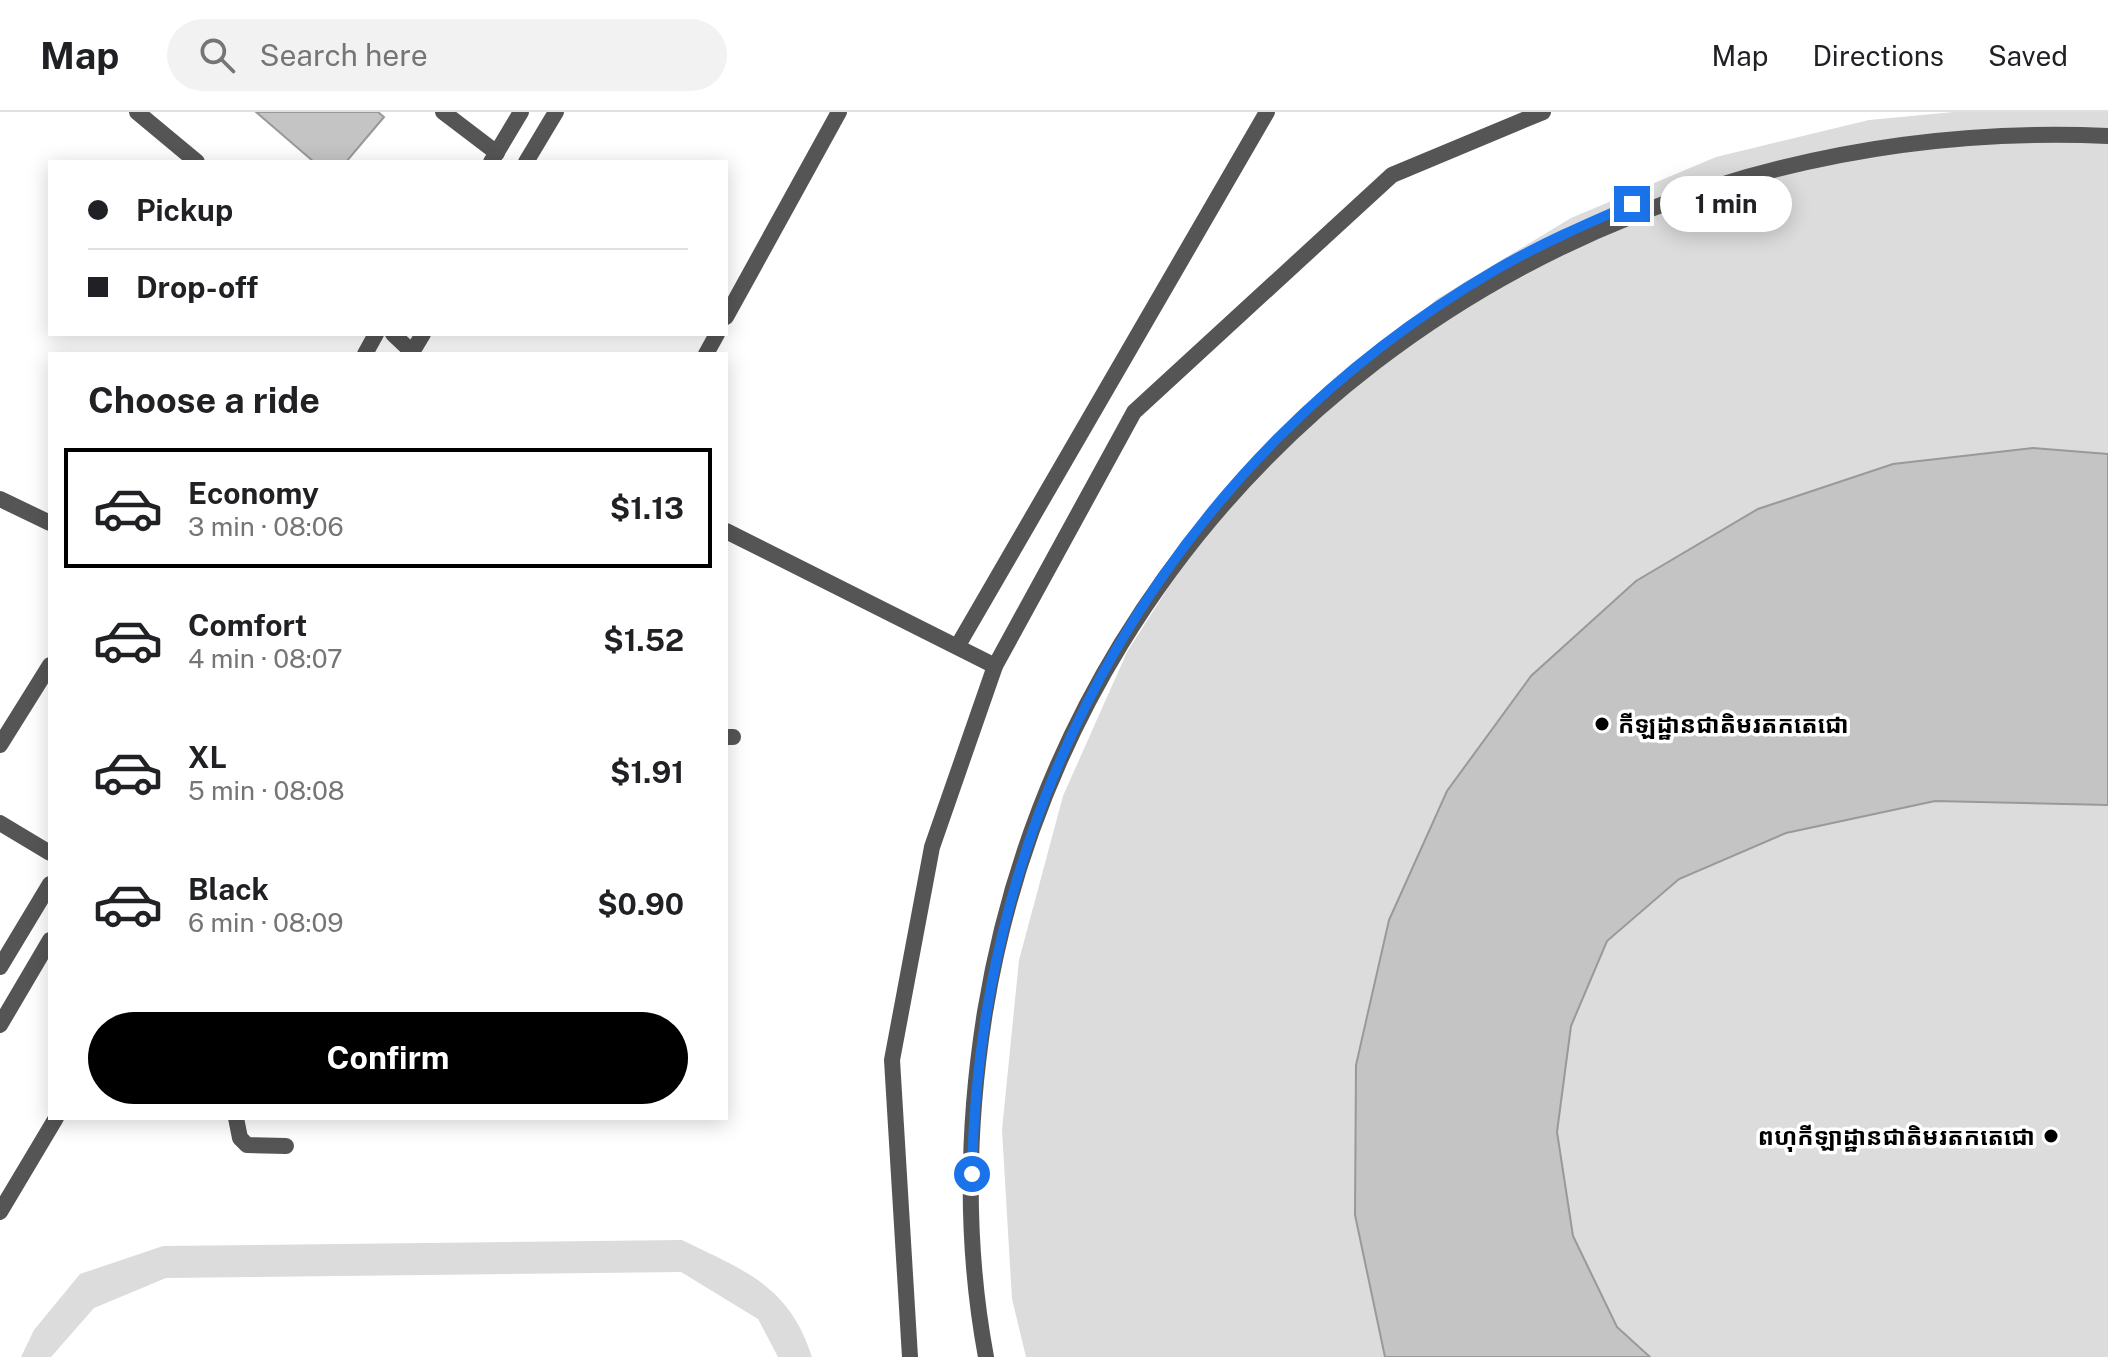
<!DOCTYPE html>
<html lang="en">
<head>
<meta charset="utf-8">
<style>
  body { margin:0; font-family:"Public Sans","Noto Sans Khmer",sans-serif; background:#f2f2f2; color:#202124; height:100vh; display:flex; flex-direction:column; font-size:30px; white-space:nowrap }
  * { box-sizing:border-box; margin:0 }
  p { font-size:26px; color:#757577 }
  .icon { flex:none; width:44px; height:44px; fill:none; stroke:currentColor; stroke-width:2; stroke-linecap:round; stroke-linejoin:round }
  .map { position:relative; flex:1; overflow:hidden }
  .panel { position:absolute; left:48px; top:240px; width:680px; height:768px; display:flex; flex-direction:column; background:#fff; border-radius:0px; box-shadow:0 4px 20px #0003 }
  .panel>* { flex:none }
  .banner { position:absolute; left:48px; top:48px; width:680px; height:176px; border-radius:0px; box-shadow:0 4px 20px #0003; display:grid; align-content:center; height:176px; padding:0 40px; background:#fff }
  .end { position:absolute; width:36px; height:36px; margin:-18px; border:10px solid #1a73e8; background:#fff; box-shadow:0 0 0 4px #fff }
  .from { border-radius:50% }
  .bubble { position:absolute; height:56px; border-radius:28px; background:#fff; box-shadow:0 4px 20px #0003; font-size:26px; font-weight:700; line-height:56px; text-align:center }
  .banner b { display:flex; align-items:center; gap:28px; height:76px; font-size:30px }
  .banner b+b { border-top:2px solid #e0e0e0 }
  .banner i { width:20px; height:20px; background:#202124 }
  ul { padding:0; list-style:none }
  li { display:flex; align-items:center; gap:24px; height:120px; margin:0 16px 12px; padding:0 24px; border:4px solid transparent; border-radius:0px }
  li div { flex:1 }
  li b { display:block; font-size:30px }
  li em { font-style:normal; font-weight:700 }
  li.on { border-color:#000 }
  li>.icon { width:72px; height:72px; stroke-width:1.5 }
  h2 { padding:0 40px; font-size:36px; line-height:96px }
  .action { display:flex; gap:16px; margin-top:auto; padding:16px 40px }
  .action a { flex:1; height:92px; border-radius:48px; background:#000; color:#fff; font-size:32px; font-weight:700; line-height:92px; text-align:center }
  header { display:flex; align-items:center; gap:48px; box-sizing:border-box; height:112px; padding:0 40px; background:#fff; border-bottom:2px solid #e0e0e0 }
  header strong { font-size:38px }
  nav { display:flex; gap:44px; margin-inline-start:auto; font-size:28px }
  .search { width:560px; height:72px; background:#f2f2f2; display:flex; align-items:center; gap:20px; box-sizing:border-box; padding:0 28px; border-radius:44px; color:#757577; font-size:30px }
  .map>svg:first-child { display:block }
  .green { fill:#dcdcdc }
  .building { fill:#c4c4c4; stroke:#999; stroke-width:2 }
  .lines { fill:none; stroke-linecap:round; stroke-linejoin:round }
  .lane { stroke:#555; stroke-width:16 }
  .street { stroke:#555; stroke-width:16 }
  .route { stroke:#1a73e8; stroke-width:10 }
  .poi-dot { fill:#000; stroke:#fff; stroke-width:3 }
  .labels { text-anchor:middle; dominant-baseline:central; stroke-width:7; stroke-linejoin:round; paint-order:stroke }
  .poi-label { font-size:24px; font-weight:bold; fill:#000; stroke:#fff; text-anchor:start }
</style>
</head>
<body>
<header>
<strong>Map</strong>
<div class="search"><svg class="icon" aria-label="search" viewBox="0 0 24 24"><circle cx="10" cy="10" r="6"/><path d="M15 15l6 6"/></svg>Search here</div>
<nav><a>Map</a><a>Directions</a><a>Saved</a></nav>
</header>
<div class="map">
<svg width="2108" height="1245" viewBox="0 0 2108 1245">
  <rect width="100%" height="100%" fill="#fff"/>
  <path class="green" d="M 1954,0 L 2108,0 L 2108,1245 L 1026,1245 L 1012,1187 L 1002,1018 L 1019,848 L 1063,684 L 1127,540 L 1212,407 L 1316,289 L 1437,187 L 1571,106 L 1716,45 L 1869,8 Z
    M 682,1128 C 745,1159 789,1173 812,1245 L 778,1245 L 758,1207 L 681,1160 L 166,1166 L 94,1196 L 51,1245 L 21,1245 L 34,1218 L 80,1162 L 163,1134 Z"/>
  <path class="building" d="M 256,0 L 378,0 L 384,5 L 346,50 L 314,50 Z
    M 2033,336 L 2108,342 L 2108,693 L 1935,689 L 1786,721 L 1679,767 L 1607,829 L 1571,914 L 1557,1020 L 1573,1124 L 1617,1215 L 1650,1245 L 1385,1245 L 1355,1103 L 1356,953 L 1389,808 L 1447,679 L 1531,564 L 1636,469 L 1758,397 L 1893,352 Z"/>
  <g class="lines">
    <path class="lane" d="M 443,0 L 497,41
      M 726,205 L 839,0
      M 706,242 L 717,222
      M 0,387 L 50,411
      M 726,419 L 995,554
      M 957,535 L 1267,0
      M 726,625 L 733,625
      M 0,633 L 50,553
      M 0,711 L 50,741
      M 236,1006 L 240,1026 L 247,1033 L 286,1034
      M 0,1100 L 56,1006
      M 986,1245 C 965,1132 967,1013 985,900 C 1074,360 1561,0 2108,24"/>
    <path class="street" d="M 137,0 L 197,50
      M 491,50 L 521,0
      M 526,50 L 556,0
      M 393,222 L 412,240
      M 365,242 L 376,222
      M 411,242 L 423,222
      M 0,855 L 50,772
      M 0,913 L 50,828
      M 910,1245 L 892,948 L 932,735 L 995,554 L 1134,300 L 1392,63 L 1543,0"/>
  </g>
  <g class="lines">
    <path class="route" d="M 972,1062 C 978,688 1171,346 1497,157 C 1540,132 1586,112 1632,92"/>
  </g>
  <g class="poi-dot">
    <circle cx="1602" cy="612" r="8"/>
    <circle cx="2051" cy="1024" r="8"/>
  </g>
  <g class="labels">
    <g class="poi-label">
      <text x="1618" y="612">កីឡដ្ឋានជាតិមរតកតេជោ</text>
      <text x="2035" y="1024" text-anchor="end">ពហុកីឡាដ្ឋានជាតិមរតកតេជោ</text>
    </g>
  </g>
</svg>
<i class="end from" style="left:972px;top:1062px"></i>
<i class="end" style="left:1632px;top:92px"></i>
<div class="bubble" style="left:1660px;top:64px;width:132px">1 min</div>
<div class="banner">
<b><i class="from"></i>Pickup</b>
<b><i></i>Drop-off</b>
</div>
<section class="panel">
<h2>Choose a ride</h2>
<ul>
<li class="on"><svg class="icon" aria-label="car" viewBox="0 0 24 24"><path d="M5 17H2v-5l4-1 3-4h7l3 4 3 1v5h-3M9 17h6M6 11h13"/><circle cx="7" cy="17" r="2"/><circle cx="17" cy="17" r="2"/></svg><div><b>Economy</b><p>3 min · 08:06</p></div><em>$1.13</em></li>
<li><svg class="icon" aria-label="car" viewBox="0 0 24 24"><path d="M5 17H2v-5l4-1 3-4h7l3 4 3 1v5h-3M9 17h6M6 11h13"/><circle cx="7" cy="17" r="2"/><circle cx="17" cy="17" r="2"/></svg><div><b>Comfort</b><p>4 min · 08:07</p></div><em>$1.52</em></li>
<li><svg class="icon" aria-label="car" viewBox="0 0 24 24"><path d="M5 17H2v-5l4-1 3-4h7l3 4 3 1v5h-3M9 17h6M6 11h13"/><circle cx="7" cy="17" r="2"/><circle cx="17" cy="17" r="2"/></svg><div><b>XL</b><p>5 min · 08:08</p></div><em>$1.91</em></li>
<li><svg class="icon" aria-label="car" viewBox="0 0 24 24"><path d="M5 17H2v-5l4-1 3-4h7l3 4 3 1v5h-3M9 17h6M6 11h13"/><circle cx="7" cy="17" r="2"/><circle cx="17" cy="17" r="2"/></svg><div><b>Black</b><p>6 min · 08:09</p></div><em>$0.90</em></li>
</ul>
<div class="action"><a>Confirm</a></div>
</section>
</div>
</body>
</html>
